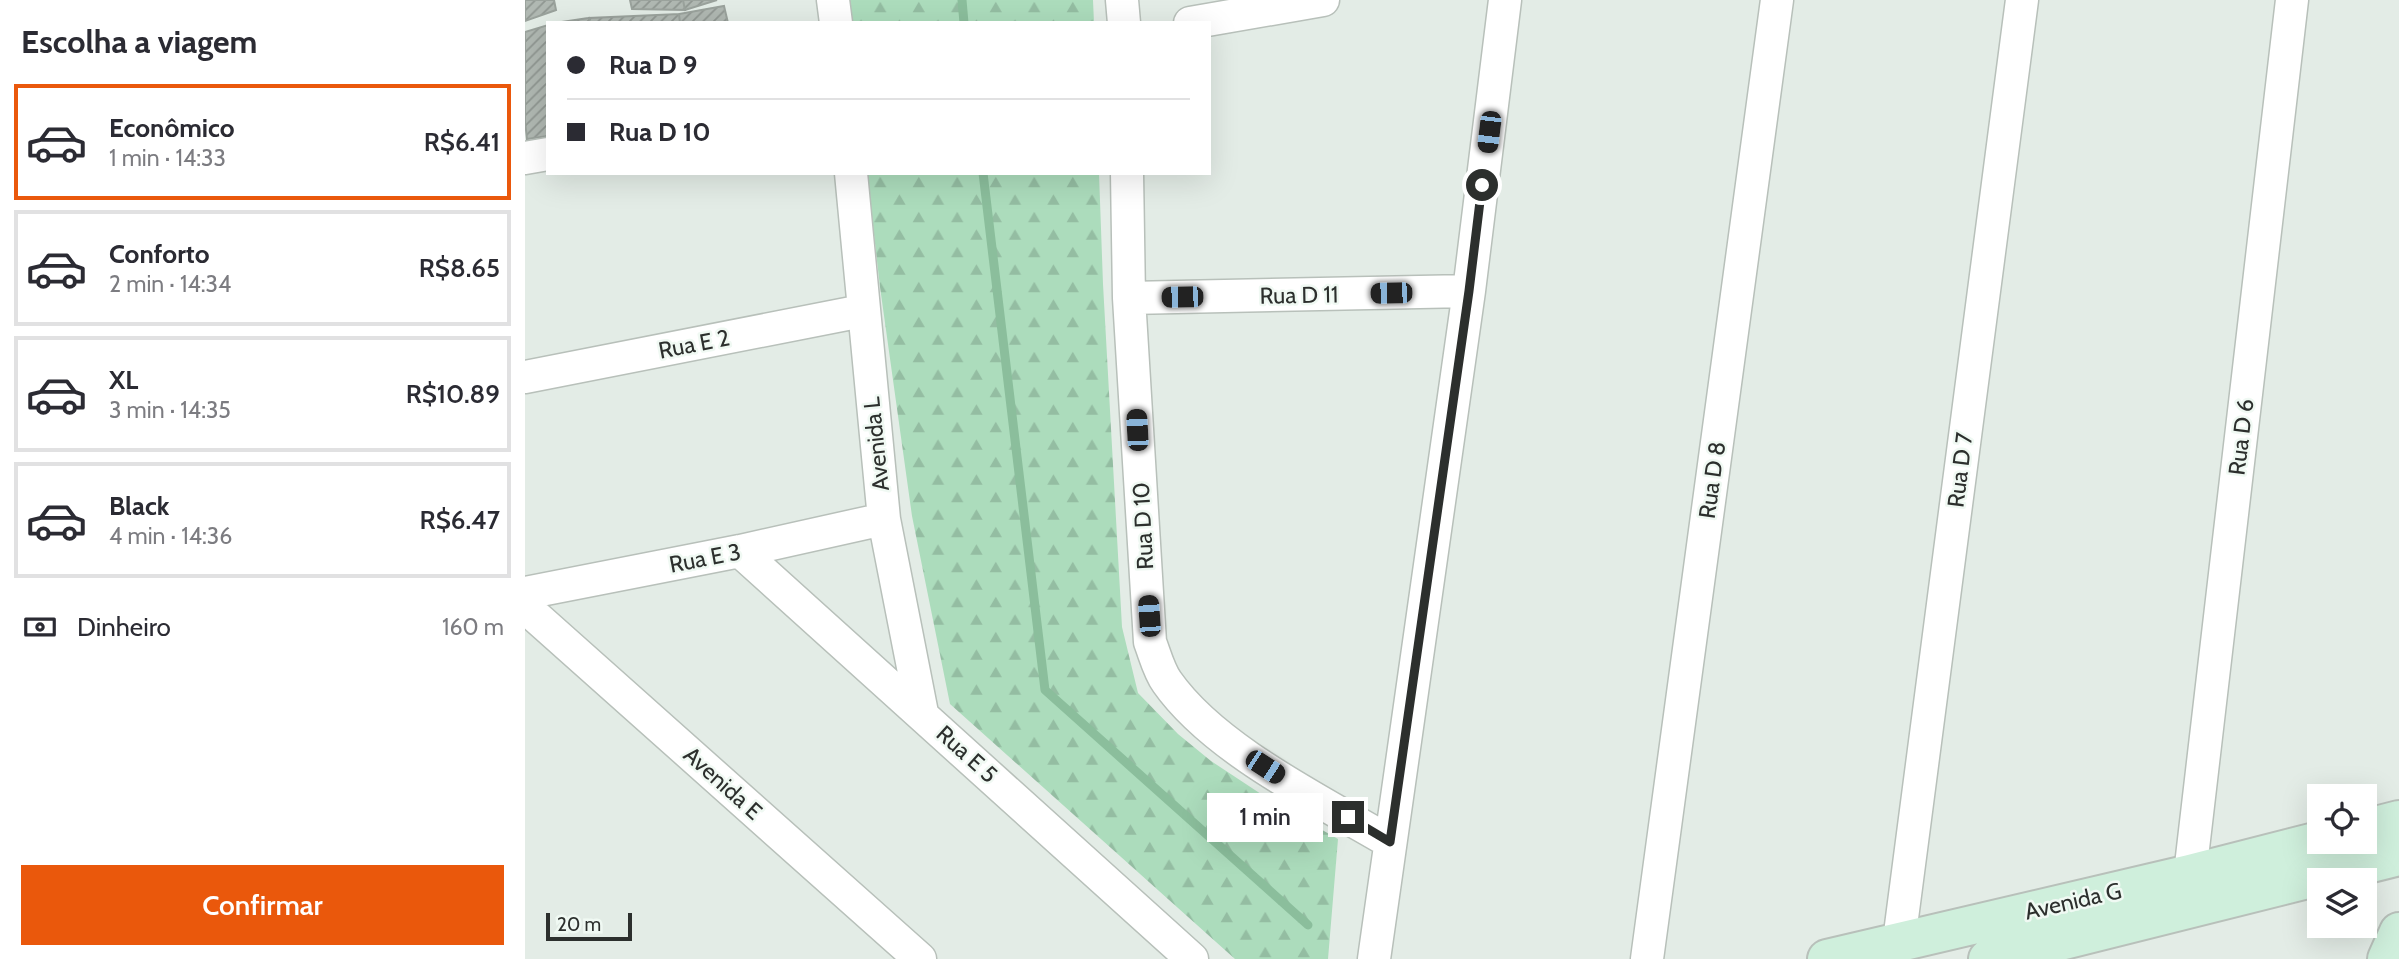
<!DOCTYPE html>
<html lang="pt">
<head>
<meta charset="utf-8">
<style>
  body { margin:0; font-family:Cabin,sans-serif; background:#f2f2f3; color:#2b2b33; height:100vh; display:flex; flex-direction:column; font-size:26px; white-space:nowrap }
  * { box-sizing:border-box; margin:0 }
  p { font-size:23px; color:#7c7c81 }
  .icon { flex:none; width:38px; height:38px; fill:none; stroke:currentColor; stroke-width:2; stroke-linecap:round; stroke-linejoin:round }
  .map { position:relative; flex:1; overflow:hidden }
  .panel { display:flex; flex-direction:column; background:#fff; width:525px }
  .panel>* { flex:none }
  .top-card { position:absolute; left:21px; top:21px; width:665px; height:154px; border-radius:0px; box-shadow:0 7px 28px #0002; display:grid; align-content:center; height:154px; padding:0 21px; background:#fff }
  .controls { position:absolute; left:1782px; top:784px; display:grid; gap:14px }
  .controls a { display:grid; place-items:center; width:70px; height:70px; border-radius:0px; background:#fff; box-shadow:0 7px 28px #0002; font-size:35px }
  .scale { position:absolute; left:21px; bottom:18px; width:86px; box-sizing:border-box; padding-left:7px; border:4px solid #2c2f2d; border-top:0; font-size:19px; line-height:24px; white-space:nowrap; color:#2c2f2d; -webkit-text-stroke:5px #f0f9f3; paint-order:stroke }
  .end { position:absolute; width:32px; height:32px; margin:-16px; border:9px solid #2c2f2d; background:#fff; box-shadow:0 0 0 4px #fff }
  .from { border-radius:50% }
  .bubble { position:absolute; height:49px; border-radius:0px; background:#fff; box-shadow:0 7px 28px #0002; font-size:23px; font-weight:600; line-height:49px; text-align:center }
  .car { position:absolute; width:21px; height:42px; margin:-21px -10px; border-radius:9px; box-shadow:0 0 5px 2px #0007; background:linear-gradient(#222 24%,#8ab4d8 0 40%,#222 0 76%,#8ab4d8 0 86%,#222 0) }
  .top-card b { display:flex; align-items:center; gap:24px; height:66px; font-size:26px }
  .top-card b+b { border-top:2px solid #e1e1e2 }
  .top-card i { width:18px; height:18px; background:#2b2b33 }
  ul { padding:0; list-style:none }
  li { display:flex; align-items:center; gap:21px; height:116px; margin:0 14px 10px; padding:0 7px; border:4px solid #e1e1e2; border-radius:0px }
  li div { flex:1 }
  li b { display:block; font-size:26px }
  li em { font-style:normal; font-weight:600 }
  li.current { border-color:#ea580c }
  li>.icon { width:63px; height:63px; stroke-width:1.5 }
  h2 { padding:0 21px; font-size:32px; line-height:84px }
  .pay { display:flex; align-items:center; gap:18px; height:77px; padding:0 21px; font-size:26px }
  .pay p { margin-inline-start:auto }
  .primary-button { display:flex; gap:14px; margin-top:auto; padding:14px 21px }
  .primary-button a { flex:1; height:80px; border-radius:0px; background:#ea580c; color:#fff; font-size:28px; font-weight:600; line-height:80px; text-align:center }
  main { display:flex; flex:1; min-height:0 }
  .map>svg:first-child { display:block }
  .forest { fill:url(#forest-firs) }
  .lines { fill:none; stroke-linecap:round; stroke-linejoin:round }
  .stream { stroke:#8bbe9c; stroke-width:9 }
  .building { fill:url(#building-hatch); stroke:#9aa29c; stroke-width:2 }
  .minor-casing { stroke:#b8c0ba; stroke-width:35 }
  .secondary-casing { stroke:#b8c0ba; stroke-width:42 }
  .minor { stroke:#fff; stroke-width:32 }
  .secondary { stroke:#cfefdc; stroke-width:38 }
  .route { stroke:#2c2f2d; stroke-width:9 }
  .labels { text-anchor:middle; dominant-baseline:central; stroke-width:5; stroke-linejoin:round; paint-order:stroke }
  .street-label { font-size:23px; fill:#2c2f2d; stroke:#f0f9f3 }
</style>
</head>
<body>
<main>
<section class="panel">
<h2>Escolha a viagem</h2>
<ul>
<li class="current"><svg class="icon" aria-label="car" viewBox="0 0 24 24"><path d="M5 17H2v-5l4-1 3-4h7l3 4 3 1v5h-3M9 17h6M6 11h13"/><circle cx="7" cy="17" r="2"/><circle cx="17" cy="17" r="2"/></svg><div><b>Econômico</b><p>1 min · 14:33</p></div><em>R$6.41</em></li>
<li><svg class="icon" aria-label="car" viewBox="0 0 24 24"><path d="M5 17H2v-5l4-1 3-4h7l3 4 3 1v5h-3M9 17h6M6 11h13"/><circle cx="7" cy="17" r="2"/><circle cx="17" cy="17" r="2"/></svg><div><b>Conforto</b><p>2 min · 14:34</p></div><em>R$8.65</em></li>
<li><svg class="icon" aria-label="car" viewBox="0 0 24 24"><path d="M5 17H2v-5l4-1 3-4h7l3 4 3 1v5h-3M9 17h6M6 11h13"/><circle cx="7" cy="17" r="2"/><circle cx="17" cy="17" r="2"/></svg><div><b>XL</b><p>3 min · 14:35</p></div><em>R$10.89</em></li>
<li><svg class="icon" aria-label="car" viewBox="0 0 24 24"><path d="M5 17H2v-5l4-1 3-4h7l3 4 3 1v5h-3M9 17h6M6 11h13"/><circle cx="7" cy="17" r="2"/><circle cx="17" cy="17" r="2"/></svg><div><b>Black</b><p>4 min · 14:36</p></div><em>R$6.47</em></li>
</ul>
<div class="pay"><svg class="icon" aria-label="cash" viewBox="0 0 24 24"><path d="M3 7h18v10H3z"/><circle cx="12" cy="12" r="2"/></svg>Dinheiro<p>160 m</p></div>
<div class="primary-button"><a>Confirmar</a></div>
</section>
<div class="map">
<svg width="1874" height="959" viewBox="0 0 1874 959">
  <defs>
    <pattern id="forest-firs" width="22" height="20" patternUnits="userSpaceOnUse" patternTransform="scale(1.75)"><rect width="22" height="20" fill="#acdcbc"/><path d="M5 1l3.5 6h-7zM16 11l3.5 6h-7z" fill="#94bda2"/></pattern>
    <pattern id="building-hatch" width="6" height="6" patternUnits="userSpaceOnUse" patternTransform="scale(1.75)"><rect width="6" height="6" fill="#b0b8b2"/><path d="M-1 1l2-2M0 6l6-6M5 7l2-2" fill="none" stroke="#8f9691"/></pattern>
  </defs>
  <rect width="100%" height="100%" fill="#e3ece6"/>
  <path class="forest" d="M 322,0 L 568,0 L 569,23 L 324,23 Z
    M 342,173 L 574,173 L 578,284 L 597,627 L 613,693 L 653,734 L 686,761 L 748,802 L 813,839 L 803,959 L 710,959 L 425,704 L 387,516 L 355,287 Z"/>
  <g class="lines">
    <path class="stream" d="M 437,0 L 439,23
      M 458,173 L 520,690 L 783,925"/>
  </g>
  <path class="building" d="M 0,0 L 29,0 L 31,10 L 0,21 Z
    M 105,0 L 158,0 L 160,10 L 107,9 Z
    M 158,0 L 192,0 L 160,10 Z
    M 199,6 L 203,23 L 155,23 L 154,14 Z
    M 154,14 L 155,23 L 65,23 L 64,18 Z
    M 64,18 L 65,23 L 30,23 Z
    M 23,25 L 23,136 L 2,139 L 0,121 L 0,32 Z"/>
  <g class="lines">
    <defs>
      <path id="minor" d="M 308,0 L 311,23
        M 597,0 L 599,23
        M 665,23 L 798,0
        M 0,158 L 23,154
        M 326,173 L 359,519 L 397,713
        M 602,173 L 604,298 L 625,642 C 630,655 634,671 642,682 C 689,749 794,800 865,842
        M 604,298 L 944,291
        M 0,377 L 337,311
        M 215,551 L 667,959
        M 0,593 L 215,551 L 359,519
        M 0,607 L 395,959
        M 1665,874 L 1767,0
        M 1374,941 L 1497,0
        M 849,959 L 944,291 L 980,0
        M 1122,959 L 1252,0"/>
      <path id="secondary" d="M 1839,829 L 1874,820
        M 1302,959 L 1665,874 L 1794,841
        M 1463,959 L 1874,856
        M 1862,959 L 1874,932"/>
    </defs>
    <use href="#minor" class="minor-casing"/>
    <use href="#secondary" class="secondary-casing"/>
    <use href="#minor" class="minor"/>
    <use href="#secondary" class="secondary"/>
  </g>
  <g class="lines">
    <path class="route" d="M 823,817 L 865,842 L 944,291 L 957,185"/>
  </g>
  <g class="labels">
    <g class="street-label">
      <text transform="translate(774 295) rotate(-1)">Rua D 11</text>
      <text transform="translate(169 344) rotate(-11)">Rua E 2</text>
      <text transform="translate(1716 437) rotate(-83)">Rua D 6</text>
      <text transform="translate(351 444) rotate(-96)">Avenida L</text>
      <text transform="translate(1435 470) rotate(-83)">Rua D 7</text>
      <text transform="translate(1187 480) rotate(-82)">Rua D 8</text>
      <text transform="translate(618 526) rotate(-93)">Rua D 10</text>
      <text transform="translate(180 558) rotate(-11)">Rua E 3</text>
      <text transform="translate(442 754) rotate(42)">Rua E 5</text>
      <text transform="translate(198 783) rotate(42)">Avenida E</text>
      <text transform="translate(1548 901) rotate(-13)">Avenida G</text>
    </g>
  </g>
</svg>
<div class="controls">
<a><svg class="icon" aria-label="locate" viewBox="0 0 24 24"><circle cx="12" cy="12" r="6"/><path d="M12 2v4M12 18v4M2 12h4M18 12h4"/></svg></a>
<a><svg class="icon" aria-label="layers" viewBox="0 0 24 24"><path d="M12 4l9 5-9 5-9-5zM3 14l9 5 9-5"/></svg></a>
</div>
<div class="scale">20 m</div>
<i class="end from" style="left:957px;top:185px"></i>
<i class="end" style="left:823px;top:817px"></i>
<div class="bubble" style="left:682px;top:793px;width:116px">1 min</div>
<i class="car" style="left:964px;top:132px;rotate:187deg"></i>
<i class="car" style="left:866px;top:293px;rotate:269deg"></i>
<i class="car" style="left:657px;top:297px;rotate:269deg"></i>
<i class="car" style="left:612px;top:430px;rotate:357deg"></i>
<i class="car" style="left:624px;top:616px;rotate:356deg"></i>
<i class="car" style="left:740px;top:767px;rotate:123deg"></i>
<div class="top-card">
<b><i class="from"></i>Rua D 9</b>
<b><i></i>Rua D 10</b>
</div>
</div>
</main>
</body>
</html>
